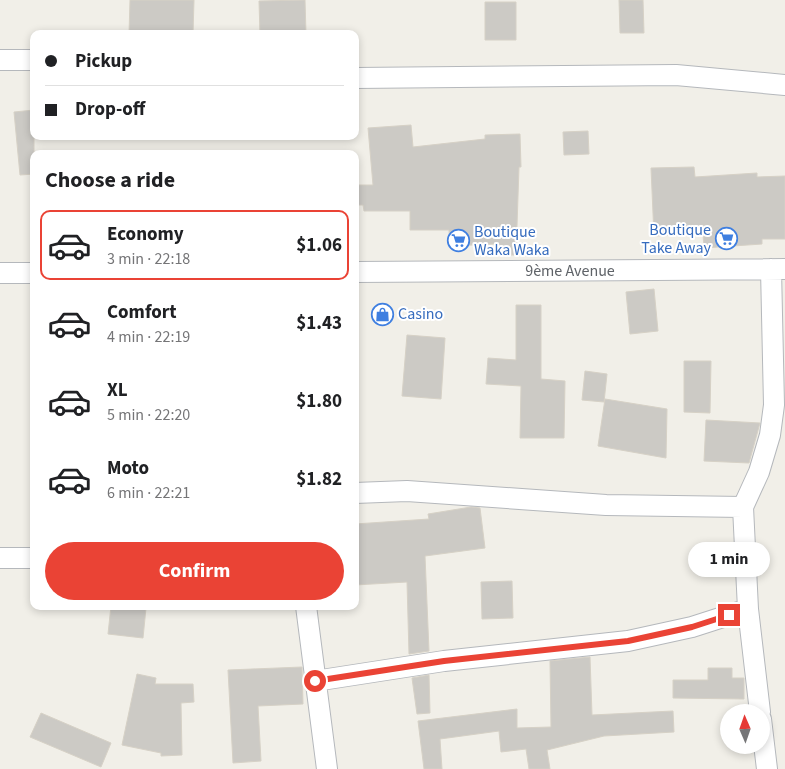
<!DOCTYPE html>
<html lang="en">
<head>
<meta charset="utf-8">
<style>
  body { margin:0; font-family:"Source Sans 3",sans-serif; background:#f6f6f6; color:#202124; height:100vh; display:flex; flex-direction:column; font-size:19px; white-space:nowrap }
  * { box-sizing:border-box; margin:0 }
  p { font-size:16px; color:#757577 }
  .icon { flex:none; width:28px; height:28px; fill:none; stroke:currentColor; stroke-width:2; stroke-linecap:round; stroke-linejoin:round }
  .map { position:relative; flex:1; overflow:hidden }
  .side { position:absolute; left:30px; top:150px; width:329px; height:460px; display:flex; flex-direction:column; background:#fff; border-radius:10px; box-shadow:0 2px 8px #0003 }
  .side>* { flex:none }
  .guide { position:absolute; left:30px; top:30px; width:329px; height:110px; border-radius:10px; box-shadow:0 2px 8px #0003; display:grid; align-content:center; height:110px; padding:0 15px; background:#fff }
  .needle { width:32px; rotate:358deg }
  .tools { position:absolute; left:720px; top:704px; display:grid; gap:10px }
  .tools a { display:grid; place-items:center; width:50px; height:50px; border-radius:50%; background:#fff; box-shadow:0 2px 8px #0003; font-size:25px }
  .end { position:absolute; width:22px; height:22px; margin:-11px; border:6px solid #ea4335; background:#fff; box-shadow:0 0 0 2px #fff }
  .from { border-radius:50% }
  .bubble { position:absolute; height:35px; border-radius:18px; background:#fff; box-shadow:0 2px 8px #0003; font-size:16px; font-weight:700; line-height:35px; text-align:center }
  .guide b { display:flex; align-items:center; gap:18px; height:48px; font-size:19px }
  .guide b+b { border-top:1px solid #e0e0e0 }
  .guide i { width:12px; height:12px; background:#202124 }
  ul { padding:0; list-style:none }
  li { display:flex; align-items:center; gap:15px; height:70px; margin:0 10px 8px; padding:0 5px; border:2px solid transparent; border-radius:10px }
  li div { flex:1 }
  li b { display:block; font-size:19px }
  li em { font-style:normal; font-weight:700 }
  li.on { border-color:#ea4335 }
  li>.icon { width:45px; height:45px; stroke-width:1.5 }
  h2 { padding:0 15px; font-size:22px; line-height:60px }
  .primary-button { display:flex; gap:10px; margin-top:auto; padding:10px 15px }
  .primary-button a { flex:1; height:58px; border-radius:30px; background:#ea4335; color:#fff; font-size:20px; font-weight:700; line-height:58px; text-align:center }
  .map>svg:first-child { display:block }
  .building { fill:#cccac5; stroke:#d6d1c6 }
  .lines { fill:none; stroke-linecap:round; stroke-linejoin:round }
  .minor-casing { stroke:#b5b8bc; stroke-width:22 }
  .minor { stroke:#fff; stroke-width:20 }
  .route { stroke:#ea4335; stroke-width:6 }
  .labels { text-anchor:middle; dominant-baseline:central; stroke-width:4; stroke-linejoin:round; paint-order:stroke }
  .shop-label { font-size:16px; fill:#366cbe; stroke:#fff; text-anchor:start }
  .street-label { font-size:16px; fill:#5f6368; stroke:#fff }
</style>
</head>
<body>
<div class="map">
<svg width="785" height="769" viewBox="0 0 785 769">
  <rect width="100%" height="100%" fill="#f1efe8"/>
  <path class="building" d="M 130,0 L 194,0 L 193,34 L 129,34 Z
    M 305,0 L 306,34 L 260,34 L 259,1 Z
    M 619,0 L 643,0 L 644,33 L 620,33 Z
    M 485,2 L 516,2 L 516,40 L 485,40 Z
    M 34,110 L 34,174 L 20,175 L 14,112 Z
    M 411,125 L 413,147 L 485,139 L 485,135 L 520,134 L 521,167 L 519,167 L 516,255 L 496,255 L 495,244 L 450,246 L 449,230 L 410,230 L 410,211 L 364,211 L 363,205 L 355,205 L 355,185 L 373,185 L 368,128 Z
    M 588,131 L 589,154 L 564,155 L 563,132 Z
    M 694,167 L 695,177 L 757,173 L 757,177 L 785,176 L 785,239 L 762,239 L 762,244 L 704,248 L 703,234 L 654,236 L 651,168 Z
    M 654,289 L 658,331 L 630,334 L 626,292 Z
    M 516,305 L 541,305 L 541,379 L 565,381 L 564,438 L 520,438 L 521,386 L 486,384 L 488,358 L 516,360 Z
    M 407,335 L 445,338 L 441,399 L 402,396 Z
    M 684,361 L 711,361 L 710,413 L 684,412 Z
    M 585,371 L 607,374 L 604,402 L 582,400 Z
    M 605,399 L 667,409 L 666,458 L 598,446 Z
    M 706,420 L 760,423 L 749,463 L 704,461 Z
    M 471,507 L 480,508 L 485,548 L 425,556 L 429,651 L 409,654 L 407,582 L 355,585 L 355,524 L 429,519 L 428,514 Z
    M 512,581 L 513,618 L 482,619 L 481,582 Z
    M 111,606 L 146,608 L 143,638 L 108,634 Z
    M 590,657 L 592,715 L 673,711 L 674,732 L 604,736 L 547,750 L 550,769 L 529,769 L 526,749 L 501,752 L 499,731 L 440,739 L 442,769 L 424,769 L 418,721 L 517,709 L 517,728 L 551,727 L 550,661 Z
    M 302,667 L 303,704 L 258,706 L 261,761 L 233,763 L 228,670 Z
    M 708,668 L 732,668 L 732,678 L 744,678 L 744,699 L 673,698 L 673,680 L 708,680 Z
    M 137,674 L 156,678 L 155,684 L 193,684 L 194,702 L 181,703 L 182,755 L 161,756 L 161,753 L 122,745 Z
    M 429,675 L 430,713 L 417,714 L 412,678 Z
    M 41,713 L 111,743 L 101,767 L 30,737 Z"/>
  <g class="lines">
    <defs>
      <path id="minor" d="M 0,60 L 34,60
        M 355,78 L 676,75 L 785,85
        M 355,272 L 785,269
        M 0,273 L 34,273
        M 355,493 L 407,491 L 606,505 L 743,507
        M 0,558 L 34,558
        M 306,606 L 327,769
        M 315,681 L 444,661 L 628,641 L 692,627 L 748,609
        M 760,712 L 748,609 L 743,507 L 759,472 L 770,435 L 774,405 L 771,269
        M 761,719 L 767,769"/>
    </defs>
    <use href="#minor" class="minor-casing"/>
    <use href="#minor" class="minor"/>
  </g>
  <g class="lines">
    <path class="route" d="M 315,681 L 444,661 L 628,641 L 692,627 L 729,615"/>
  </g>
  <defs>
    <symbol id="supermarket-ring" viewBox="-11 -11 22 22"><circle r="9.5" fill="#fff" stroke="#3f7fe0" stroke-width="1.5"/><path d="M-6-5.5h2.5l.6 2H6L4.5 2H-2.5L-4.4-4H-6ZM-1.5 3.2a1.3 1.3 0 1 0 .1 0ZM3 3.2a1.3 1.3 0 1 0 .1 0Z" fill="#3f7fe0"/></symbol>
    <symbol id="shop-ring" viewBox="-11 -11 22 22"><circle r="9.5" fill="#fff" stroke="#3f7fe0" stroke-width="1.5"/><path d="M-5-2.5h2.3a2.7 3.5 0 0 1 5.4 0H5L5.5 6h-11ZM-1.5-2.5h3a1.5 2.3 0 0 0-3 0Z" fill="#3f7fe0"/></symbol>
  </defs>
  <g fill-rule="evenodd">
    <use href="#supermarket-ring" x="714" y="226" width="25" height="25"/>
    <use href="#supermarket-ring" x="446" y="228" width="25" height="25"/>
    <use href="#shop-ring" x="370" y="302" width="25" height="25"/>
  </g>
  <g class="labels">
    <g class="shop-label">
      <text x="711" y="230" text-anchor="end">Boutique<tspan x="711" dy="18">Take Away</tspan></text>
      <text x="474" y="232">Boutique<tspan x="474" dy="18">Waka Waka</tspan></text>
      <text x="398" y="314">Casino</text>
    </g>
    <g class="street-label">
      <text x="570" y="271">9ème Avenue</text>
    </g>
  </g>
</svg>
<div class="tools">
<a><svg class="needle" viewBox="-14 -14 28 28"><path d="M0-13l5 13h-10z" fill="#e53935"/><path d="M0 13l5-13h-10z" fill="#757577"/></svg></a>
</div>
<i class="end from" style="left:315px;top:681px"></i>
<i class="end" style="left:729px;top:615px"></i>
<div class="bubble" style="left:688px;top:542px;width:82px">1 min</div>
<div class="guide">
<b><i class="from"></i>Pickup</b>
<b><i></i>Drop-off</b>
</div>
<section class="side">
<h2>Choose a ride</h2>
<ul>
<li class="on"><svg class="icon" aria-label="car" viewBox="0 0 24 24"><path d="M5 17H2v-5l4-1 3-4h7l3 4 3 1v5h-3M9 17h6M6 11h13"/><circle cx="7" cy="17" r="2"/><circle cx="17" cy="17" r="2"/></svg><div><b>Economy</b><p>3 min · 22:18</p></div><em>$1.06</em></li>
<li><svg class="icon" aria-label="car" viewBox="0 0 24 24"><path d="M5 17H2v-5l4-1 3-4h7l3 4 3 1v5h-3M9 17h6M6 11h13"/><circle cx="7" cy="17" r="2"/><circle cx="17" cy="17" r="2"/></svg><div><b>Comfort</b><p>4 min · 22:19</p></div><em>$1.43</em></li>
<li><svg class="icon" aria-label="car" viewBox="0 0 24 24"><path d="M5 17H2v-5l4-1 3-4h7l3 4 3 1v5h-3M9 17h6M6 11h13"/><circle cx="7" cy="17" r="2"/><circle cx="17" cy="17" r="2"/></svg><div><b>XL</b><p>5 min · 22:20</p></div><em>$1.80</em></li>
<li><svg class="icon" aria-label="car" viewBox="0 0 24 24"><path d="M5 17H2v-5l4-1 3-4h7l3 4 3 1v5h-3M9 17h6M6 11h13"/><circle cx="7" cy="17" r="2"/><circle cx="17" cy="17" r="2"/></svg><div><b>Moto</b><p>6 min · 22:21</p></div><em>$1.82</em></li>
</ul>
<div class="primary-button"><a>Confirm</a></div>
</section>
</div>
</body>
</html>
